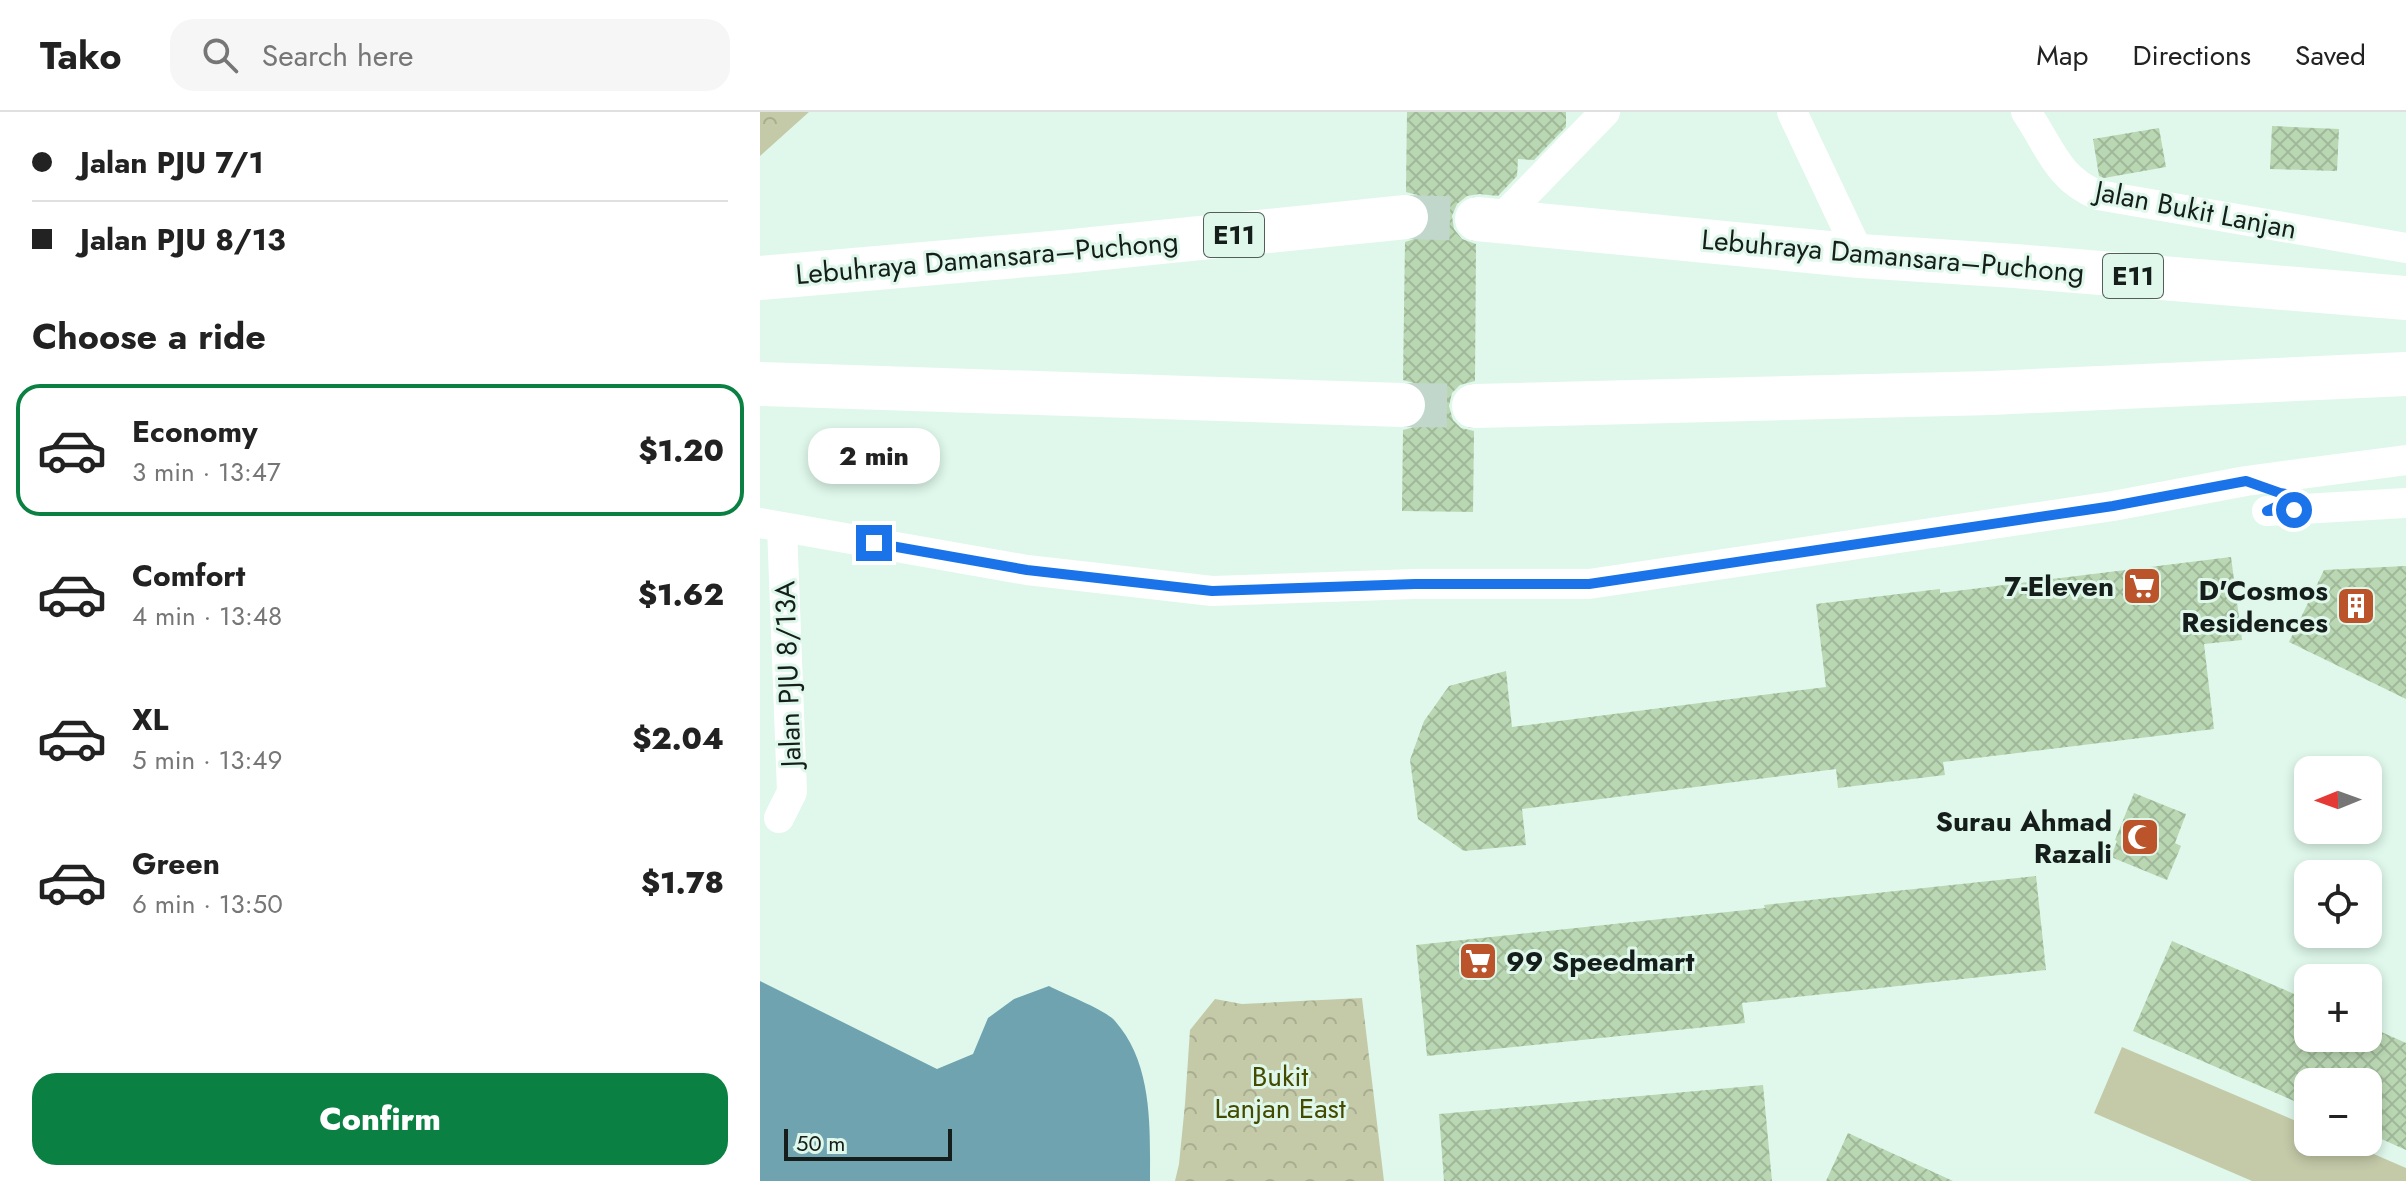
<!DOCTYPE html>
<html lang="en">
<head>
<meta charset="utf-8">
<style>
  body { margin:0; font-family:Jost,sans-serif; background:#f6f6f6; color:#222; height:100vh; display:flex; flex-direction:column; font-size:30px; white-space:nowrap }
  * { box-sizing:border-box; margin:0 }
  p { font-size:26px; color:#767676 }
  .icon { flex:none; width:44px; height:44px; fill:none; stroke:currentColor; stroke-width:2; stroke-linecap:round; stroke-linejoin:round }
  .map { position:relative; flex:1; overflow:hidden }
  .panel { display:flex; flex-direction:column; background:#fff; width:760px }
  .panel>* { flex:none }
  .top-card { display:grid; align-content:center; height:176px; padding:0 32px; background:#fff }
  .needle { width:52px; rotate:269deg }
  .tools { position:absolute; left:1534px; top:644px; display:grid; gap:16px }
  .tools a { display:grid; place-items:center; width:88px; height:88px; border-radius:16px; background:#fff; box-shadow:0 4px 12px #0003; font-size:40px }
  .scale { position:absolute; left:24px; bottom:20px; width:168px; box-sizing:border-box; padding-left:8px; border:4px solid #151e1a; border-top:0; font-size:22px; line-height:28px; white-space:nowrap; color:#151e1a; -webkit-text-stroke:6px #dff8eb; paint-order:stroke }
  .end { position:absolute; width:36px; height:36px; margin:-18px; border:10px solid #1a73e8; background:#fff; box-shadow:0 0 0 4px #fff }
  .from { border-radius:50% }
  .bubble { position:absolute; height:56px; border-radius:24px; background:#fff; box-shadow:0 4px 12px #0003; font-size:26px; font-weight:800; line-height:56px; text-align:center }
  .top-card b { display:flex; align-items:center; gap:28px; height:76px; font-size:30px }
  .top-card b+b { border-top:2px solid #e0e0e0 }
  .top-card i { width:20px; height:20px; background:#222 }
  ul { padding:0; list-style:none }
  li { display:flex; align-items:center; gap:24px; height:132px; margin:0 16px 12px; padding:0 16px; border:4px solid transparent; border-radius:24px }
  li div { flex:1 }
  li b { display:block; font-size:30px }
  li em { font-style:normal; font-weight:800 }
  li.on { border-color:#0b8043 }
  li>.icon { width:72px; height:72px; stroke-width:1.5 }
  h2 { padding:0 32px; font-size:36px; line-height:96px }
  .primary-button { display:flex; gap:16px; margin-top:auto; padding:16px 32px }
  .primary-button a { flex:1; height:92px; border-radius:24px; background:#0b8043; color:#fff; font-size:32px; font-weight:800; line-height:92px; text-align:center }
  header { display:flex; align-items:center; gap:48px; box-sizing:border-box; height:112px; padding:0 40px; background:#fff; border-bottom:2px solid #e0e0e0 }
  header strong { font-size:38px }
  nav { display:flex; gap:44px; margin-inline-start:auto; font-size:28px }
  .search { width:560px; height:72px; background:#f6f6f6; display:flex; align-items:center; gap:20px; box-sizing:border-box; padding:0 28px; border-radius:24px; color:#767676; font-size:30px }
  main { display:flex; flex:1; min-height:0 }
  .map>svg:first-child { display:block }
  .forest { fill:url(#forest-crowns) }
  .park { fill:#c4caa8 }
  .water { fill:#6ea3af }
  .building { fill:url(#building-cross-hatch) }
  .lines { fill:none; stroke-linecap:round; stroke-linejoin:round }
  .highway-tunnel { stroke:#c1d7cc; stroke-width:44; stroke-dasharray:44 22; stroke-linecap:butt }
  .minor { stroke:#fff; stroke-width:30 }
  .highway { stroke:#fff; stroke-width:44 }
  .route { stroke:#1a73e8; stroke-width:10 }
  .labels { text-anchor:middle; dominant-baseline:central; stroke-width:6; stroke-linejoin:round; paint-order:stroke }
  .shield { fill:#dff8eb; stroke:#525f59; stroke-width:2 }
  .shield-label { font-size:26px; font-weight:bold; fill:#151e1a }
  .street-label { font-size:28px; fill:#151e1a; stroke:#dff8eb }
  .poi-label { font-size:28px; font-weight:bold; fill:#151e1a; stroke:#dff8eb; text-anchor:end }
  .park-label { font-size:28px; fill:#444a00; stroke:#dff8eb }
</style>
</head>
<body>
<header>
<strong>Tako</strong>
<div class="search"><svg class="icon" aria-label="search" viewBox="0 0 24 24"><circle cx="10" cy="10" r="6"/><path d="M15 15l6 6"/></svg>Search here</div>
<nav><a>Map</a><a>Directions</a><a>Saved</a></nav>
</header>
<main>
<section class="panel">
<div class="top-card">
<b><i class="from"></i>Jalan PJU 7/1</b>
<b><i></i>Jalan PJU 8/13</b>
</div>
<h2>Choose a ride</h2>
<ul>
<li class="on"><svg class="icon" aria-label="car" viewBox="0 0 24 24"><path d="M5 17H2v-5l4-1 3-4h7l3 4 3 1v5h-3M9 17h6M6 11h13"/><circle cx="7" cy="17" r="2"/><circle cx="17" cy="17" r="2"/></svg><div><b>Economy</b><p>3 min · 13:47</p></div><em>$1.20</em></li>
<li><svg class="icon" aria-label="car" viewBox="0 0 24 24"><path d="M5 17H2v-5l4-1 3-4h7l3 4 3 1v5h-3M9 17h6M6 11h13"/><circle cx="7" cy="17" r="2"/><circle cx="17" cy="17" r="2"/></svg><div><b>Comfort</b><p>4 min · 13:48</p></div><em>$1.62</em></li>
<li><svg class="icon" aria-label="car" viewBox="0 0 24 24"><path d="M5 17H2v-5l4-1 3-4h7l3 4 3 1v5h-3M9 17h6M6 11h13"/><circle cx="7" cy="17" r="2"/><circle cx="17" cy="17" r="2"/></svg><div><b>XL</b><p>5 min · 13:49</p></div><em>$2.04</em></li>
<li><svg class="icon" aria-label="car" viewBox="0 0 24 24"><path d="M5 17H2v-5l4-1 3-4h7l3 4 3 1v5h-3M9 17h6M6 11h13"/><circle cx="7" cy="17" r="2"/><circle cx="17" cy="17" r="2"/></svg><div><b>Green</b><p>6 min · 13:50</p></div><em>$1.78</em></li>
</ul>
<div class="primary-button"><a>Confirm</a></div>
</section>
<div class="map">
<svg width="1646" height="1069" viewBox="0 0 1646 1069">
  <defs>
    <pattern id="forest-crowns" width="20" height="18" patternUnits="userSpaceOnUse" patternTransform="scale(2)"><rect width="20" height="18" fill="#c4caa8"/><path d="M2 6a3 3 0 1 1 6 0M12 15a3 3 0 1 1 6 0" fill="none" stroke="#a8ad90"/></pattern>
    <pattern id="building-cross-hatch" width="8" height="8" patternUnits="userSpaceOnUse" patternTransform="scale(2)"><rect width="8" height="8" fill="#bad7b3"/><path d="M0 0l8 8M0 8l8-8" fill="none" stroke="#9fb899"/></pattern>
  </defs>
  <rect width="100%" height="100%" fill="#dff8eb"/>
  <path class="forest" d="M 0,0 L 49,0 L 0,44 Z
    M 602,886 L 624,1069 L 415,1069 L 419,1052 L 425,992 L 430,918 L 455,887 L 482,892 Z"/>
  <path class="park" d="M 1362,935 L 1548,1014 L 1548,1030 L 1586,1030 L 1646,1056 L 1646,1069 L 1492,1069 L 1334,1001 Z"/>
  <path class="water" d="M 0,869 L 177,957 L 213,942 L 228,906 L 254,887 L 289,874 C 304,882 346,898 355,909 C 393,952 390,1015 390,1069 L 0,1069 Z"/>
  <path class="building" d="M 647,0 L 806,0 L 806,15 L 774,48 L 758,47 L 757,64 L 738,84 L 719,82 L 707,84 L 697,92 L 692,104 L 694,117 L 702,127 L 716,132 L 715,269 L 700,273 L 692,281 L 689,294 L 693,308 L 701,316 L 714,319 L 713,400 L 642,399 L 643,318 L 654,315 L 664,307 L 668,293 L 665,281 L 657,272 L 643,268 L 645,130 L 661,125 L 669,114 L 671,103 L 666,90 L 657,83 L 646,80 Z
    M 1512,14 L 1579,17 L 1577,59 L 1510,57 Z
    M 1399,16 L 1406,55 L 1344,66 L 1339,64 L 1333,27 Z
    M 1471,445 L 1482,528 L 1444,532 L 1454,617 L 1183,650 L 1185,663 L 1078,676 L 1076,657 L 762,697 L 766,733 L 704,739 L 658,707 L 650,648 L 664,609 L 689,574 L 746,559 L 752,615 L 1066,575 L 1056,492 L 1180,477 L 1180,481 Z
    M 1646,454 L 1646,587 L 1529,530 L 1564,458 Z
    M 1374,681 L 1426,702 L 1415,731 L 1421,734 L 1407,768 L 1351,745 L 1357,729 L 1355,728 Z
    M 1276,764 L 1286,858 L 982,891 L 985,911 L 667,944 L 656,833 L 1005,796 L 1004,793 Z
    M 1412,829 L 1548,888 L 1548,926 L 1608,926 L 1608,914 L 1646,931 L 1646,1038 L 1608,1021 L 1608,970 L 1548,970 L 1548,995 L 1373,919 Z
    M 1003,973 L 1012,1069 L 684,1069 L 679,1002 Z
    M 1088,1021 L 1193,1069 L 1066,1069 Z"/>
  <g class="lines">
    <path class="highway-tunnel" d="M 646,105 L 717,107
      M 643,293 L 714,294"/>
    <path class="minor" d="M 1032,0 L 1100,144
      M 1266,0 C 1289,33 1297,67 1338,83 L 1646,136
      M 739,109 L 845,0
      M 1507,399 L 1646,391
      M 0,411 L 267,458 L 452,479 L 655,472 L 829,472 L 1353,394 L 1486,369 L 1646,348
      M 19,706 L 32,680 L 22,415"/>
    <path class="highway" d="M 717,107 L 1100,144 L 1255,154 L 1646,186
      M 0,166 L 303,140 L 646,105
      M 0,272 L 643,293
      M 714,294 L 1231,281 L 1646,262"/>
  </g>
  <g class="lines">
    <path class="route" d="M 114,431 L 267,458 L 452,479 L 655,472 L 829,472 L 1353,394 L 1486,369 L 1520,381 L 1539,384 L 1507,399 L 1534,398"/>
  </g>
  <defs>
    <symbol id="supermarket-square" viewBox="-11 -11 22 22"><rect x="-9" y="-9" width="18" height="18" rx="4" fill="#bb542b" stroke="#dff8eb"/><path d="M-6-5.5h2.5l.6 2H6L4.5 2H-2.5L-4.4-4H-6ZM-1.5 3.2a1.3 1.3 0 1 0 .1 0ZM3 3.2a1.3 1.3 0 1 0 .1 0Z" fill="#fff"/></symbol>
    <symbol id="building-square" viewBox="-11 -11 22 22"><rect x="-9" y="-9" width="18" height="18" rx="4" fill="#bb542b" stroke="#dff8eb"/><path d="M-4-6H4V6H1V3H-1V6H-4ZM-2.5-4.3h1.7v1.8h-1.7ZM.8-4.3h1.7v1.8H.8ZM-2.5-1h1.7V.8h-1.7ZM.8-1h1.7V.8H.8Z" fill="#fff"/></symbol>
    <symbol id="mosque-square" viewBox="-11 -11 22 22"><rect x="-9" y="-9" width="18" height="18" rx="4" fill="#bb542b" stroke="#dff8eb"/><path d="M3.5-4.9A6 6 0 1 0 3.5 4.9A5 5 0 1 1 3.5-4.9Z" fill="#fff"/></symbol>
  </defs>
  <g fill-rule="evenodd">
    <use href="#supermarket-square" x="1360" y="452" width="44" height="44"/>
    <use href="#building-square" x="1574" y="472" width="44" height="44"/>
    <use href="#mosque-square" x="1358" y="703" width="44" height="44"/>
    <use href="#supermarket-square" x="696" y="827" width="44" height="44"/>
  </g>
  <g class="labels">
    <g class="shield">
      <rect x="444" y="101" width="60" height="44" rx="6"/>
      <rect x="1343" y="142" width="60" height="44" rx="6"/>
    </g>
    <g class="shield-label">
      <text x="474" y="123">E11</text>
      <text x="1373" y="164">E11</text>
    </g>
    <g class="street-label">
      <text transform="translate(1436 98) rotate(11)">Jalan Bukit Lanjan</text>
      <text transform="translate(1133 144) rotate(5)">Lebuhraya Damansara–Puchong</text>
      <text transform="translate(227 146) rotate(-5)">Lebuhraya Damansara–Puchong</text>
      <text transform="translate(28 562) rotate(-92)">Jalan PJU 8/13A</text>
    </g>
    <g class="poi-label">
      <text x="1354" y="474">7-Eleven</text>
      <text x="1568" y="478">D'Cosmos<tspan x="1568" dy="32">Residences</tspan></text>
      <text x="1352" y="709">Surau Ahmad<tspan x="1352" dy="32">Razali</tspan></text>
      <text x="746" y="849" text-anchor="start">99 Speedmart</text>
    </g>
    <g class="park-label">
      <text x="520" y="964">Bukit<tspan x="520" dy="32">Lanjan East</tspan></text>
    </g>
  </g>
</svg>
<div class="tools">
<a><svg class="needle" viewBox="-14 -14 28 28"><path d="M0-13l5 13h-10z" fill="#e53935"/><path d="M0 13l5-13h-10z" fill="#767676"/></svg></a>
<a><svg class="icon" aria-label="locate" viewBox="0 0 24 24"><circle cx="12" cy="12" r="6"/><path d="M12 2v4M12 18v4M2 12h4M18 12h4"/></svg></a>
<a>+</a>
<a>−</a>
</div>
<div class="scale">50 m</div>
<i class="end from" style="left:1534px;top:398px"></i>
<i class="end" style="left:114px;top:431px"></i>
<div class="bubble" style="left:48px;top:316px;width:132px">2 min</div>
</div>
</main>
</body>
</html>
